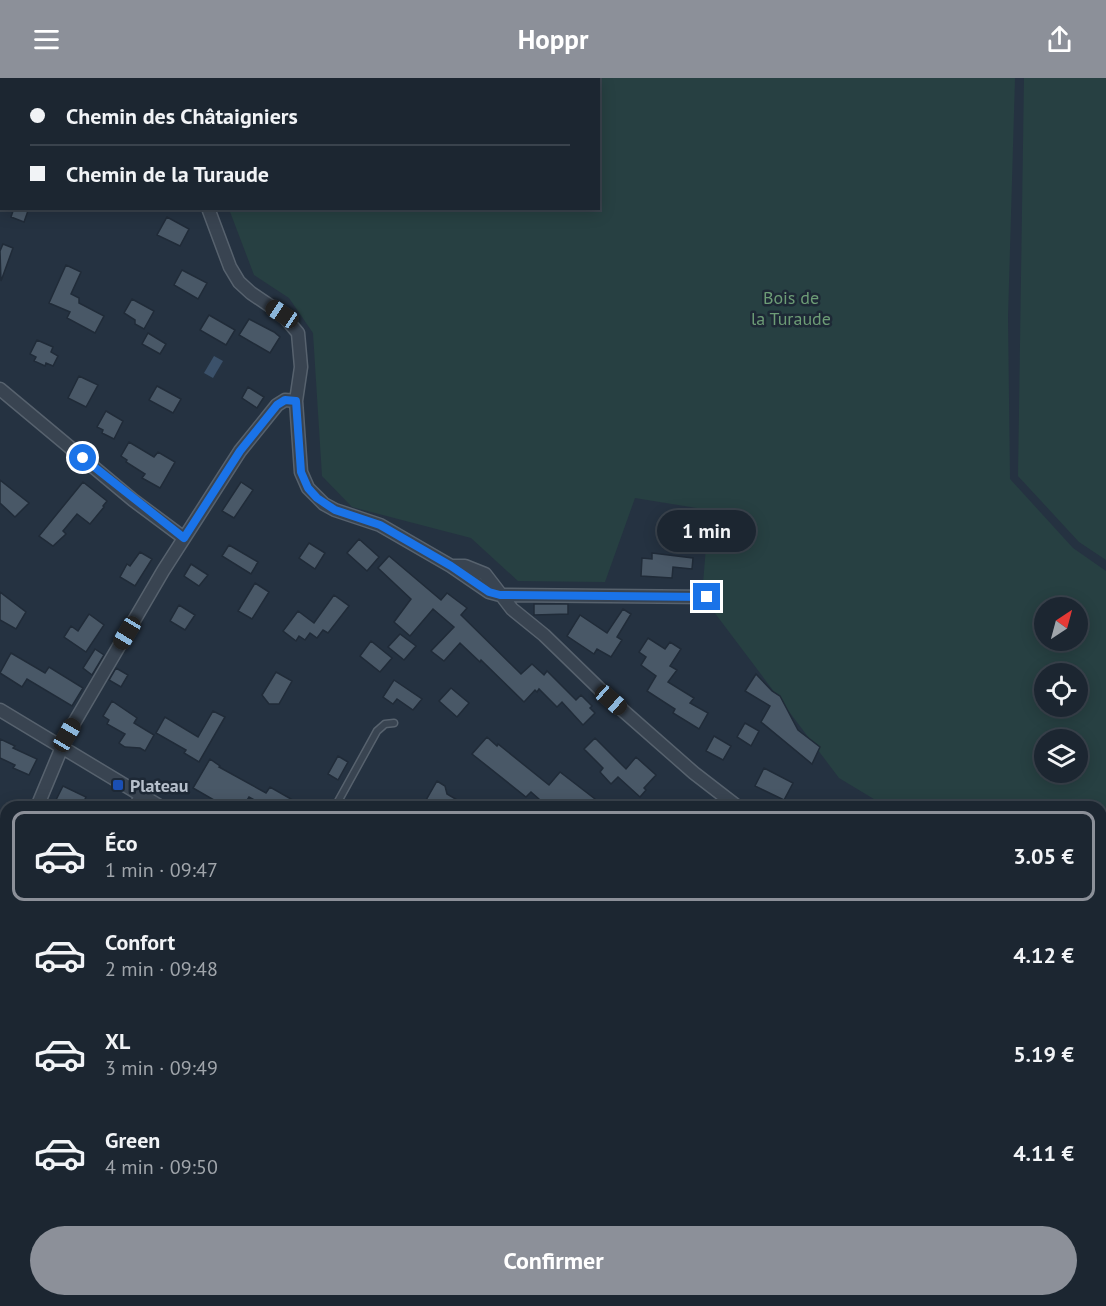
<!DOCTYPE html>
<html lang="fr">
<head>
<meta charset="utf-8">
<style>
  body { margin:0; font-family:"PT Sans",sans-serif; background:#29323d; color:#f1f3f6; height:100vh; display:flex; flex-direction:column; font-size:22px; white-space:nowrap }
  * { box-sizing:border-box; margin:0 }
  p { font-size:20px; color:#a0a5ab }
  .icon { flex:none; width:33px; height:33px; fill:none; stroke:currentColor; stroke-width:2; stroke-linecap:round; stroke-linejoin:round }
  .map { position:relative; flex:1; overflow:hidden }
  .panel { position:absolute; left:0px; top:723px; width:1107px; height:506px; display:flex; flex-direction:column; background:#1c2631; border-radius:18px 18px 0 0; box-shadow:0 3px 15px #0003,0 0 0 2px #3a434d }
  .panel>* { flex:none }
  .hud { position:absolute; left:0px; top:0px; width:600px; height:132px; box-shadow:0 3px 15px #0003,0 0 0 2px #3a434d; display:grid; align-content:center; height:132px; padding:0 30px; background:#1c2631 }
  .needle { width:39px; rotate:36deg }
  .fabs { position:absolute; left:1034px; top:519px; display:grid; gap:12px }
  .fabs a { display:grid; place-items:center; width:54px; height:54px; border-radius:50%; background:#1c2631; box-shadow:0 3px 15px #0003,0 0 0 2px #3a434d; font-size:30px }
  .end { position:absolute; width:27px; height:27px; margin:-14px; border:8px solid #1a73e8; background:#fff; box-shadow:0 0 0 3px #fff }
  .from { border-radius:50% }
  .bubble { position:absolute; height:42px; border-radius:21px; background:#1c2631; box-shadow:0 3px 15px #0003,0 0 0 2px #3a434d; font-size:20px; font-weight:700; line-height:42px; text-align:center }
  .car { position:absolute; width:18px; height:36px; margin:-18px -9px; border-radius:8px; box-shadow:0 0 4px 2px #0007; background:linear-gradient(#222 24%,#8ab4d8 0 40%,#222 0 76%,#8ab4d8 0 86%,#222 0) }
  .hud b { display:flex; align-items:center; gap:21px; height:57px; font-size:22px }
  .hud b+b { border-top:2px solid #3a434d }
  .hud i { width:15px; height:15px; background:#f1f3f6 }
  ul { padding:10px 0 0; list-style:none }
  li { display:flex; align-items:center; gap:18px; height:90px; margin:0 12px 9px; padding:0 18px; border:3px solid transparent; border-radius:12px }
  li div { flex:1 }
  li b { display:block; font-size:22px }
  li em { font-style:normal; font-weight:700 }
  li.on { border-color:#8c9099 }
  li>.icon { width:54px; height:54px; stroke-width:1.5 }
  .primary-button { display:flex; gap:12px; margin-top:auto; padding:12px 30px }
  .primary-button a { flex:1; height:69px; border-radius:36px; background:#8c9099; color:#fff; font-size:24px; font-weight:700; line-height:69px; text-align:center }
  header { display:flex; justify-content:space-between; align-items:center; height:78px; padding:0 30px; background:#8c9099; color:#fff; font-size:27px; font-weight:700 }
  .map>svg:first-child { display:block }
  .green { fill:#274042; fill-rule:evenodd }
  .water { fill:#3b516a }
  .building { fill:#495867; stroke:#202b38; stroke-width:1.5 }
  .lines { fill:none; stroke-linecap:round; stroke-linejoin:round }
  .lane-casing { stroke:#57626e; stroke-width:9 }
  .street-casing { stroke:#57626e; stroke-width:15 }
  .lane { stroke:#394451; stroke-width:6 }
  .street { stroke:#394451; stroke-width:12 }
  .route { stroke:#1a73e8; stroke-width:8 }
  .transit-dot { fill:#1a4fb4; stroke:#1e2936; stroke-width:2 }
  .labels { text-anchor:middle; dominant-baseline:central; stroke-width:5; stroke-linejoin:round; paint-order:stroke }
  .park-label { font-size:18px; fill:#6d9c76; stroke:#1e2936 }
  .poi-label { font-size:18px; font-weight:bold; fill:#b6bfcb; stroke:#1e2936; text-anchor:start }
</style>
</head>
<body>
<header><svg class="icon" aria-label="menu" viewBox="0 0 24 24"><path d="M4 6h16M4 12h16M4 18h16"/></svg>Hoppr<svg class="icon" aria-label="share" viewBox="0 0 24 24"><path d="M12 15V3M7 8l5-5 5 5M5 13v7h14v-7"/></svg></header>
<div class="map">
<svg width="1106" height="1228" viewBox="0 0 1106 1228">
  <rect width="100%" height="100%" fill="#253241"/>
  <path class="green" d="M 0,0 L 112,0 L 2,2 L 0,14 Z
    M 144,0 L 1015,0 L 1008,239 L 1010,401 L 1073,470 L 1106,493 L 1106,864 L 1101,860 L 1101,729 L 887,729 L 839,700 L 702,518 L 709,432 L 635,420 L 605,504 L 518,503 L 471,460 L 352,429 L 322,398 L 313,255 L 289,220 L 254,197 L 229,131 L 598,130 L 598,2 L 144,2 ZM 1044,530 L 1077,530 L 1077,562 L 1044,562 ZM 1044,596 L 1077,596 L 1077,628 L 1044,628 ZM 1044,662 L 1077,662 L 1077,694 L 1044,694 Z
    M 1024,0 L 1106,0 L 1106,482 L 1079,464 L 1018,398 Z"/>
  <path class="water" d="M 214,278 L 223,283 L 213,300 L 204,295 Z"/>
  <path class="building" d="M 14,130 L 29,130 L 24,144 L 11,139 Z
    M 167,139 L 189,151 L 180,168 L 157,157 Z
    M 3,166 L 13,170 L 1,203 L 0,173 Z
    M 66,187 L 81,194 L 71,216 L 79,220 L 79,225 L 104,238 L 95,255 L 67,240 L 70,234 L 49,225 Z
    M 182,192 L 207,205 L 198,221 L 174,207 Z
    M 132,221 L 154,233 L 144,251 L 135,246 L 135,242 L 124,235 Z
    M 209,237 L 235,252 L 226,267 L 200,252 Z
    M 249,241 L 274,254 L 280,259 L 270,275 L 239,257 Z
    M 148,255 L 166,266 L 160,276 L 142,266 Z
    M 37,262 L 53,269 L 51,274 L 58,278 L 53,288 L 46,285 L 45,288 L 34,283 L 36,279 L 30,276 Z
    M 79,298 L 98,307 L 86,329 L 68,320 Z
    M 157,308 L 181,321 L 173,335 L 149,322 Z
    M 248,309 L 264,319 L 257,330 L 242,320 Z
    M 106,333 L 123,343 L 114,361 L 102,355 L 103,352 L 97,349 Z
    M 129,364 L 154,379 L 158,374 L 175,384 L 160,410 L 142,400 L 145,396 L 126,384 L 127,382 L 121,378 Z
    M 0,402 L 29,425 L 15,439 L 0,425 Z
    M 83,404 L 107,423 L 103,428 L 104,429 L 90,446 L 77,436 L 63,453 L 66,456 L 53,468 L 39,458 Z
    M 241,404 L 253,412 L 234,440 L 222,433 Z
    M 359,461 L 379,479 L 367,493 L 347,475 Z
    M 309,465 L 325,475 L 315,491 L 299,480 Z
    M 229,467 L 258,484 L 251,496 L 222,478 Z
    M 140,474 L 152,481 L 135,508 L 120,499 L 127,486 L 130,488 Z
    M 652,475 L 693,480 L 692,491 L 673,489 L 672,500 L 641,498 L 642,480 L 652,481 Z
    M 389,478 L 441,522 L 447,515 L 467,530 L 461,537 L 521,596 L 532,586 L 544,597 L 547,593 L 576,622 L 581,617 L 592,628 L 590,630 L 595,635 L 583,647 L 562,624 L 557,629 L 539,611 L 537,614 L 535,612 L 524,624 L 481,582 L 480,584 L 460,565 L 444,583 L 431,573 L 454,549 L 433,531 L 410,558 L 394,544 L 411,521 L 378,490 Z
    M 191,486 L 208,497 L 199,508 L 184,498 Z
    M 255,505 L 269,514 L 252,541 L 238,533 Z
    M 0,514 L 26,534 L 16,551 L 0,542 Z
    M 334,517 L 349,528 L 328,555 L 323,552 L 317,560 L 310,555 L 305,562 L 299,558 L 296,563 L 283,553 L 298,533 L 314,545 Z
    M 534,526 L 568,526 L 568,536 L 534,537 Z
    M 179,527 L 195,537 L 185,552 L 170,543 Z
    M 623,531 L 631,536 L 617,559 L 622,562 L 611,579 L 597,571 L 594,576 L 567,558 L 580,537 L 607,555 Z
    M 89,536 L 104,547 L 86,574 L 64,559 L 71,548 L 78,553 Z
    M 400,556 L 416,568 L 404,582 L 388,569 Z
    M 648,560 L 665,571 L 670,564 L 681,571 L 670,588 L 677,592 L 668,604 L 694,620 L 690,625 L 708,635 L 699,651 L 673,635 L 675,631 L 647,613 L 656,598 L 641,587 L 646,579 L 639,574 Z
    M 371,563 L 392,580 L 380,594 L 360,578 Z
    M 95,571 L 104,577 L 92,597 L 83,590 Z
    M 11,575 L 45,595 L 49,589 L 83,610 L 72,628 L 27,601 L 22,609 L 0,595 Z
    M 116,590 L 128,597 L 121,609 L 109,602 Z
    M 276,594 L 292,603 L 279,626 L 269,626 L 262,617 Z
    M 756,596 L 772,613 L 780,618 L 798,652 L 820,669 L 812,686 L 761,644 L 770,628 L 745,613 Z
    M 394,602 L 422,621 L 413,632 L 397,621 L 393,626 L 383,619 Z
    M 451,610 L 469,625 L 457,639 L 439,623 Z
    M 112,623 L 137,640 L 134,645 L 154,657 L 145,673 L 140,670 L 125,669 L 119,665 L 125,656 L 107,646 L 109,642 L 103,638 Z
    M 213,633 L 225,639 L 199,684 L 184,675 L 186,672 L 156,655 L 165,639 L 198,659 Z
    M 745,645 L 759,653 L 751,668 L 737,659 Z
    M 714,658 L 731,668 L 723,682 L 706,673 Z
    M 487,659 L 497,668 L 498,666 L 549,707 L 560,694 L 595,721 L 587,729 L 548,729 L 531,714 L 526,719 L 472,676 Z
    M 595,660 L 626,691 L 636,679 L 656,697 L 644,710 L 646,712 L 640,719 L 618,699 L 611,706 L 600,694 L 603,690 L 584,671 Z
    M 0,661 L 15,668 L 13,670 L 37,681 L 29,697 L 13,690 L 15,687 L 0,680 Z
    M 338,678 L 348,684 L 338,702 L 328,696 Z
    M 210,681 L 220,688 L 219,689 L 266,715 L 270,709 L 305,729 L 267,729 L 249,719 L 243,729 L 226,729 L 193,710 Z
    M 764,690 L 793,705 L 784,722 L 755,708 Z
    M 437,703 L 445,708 L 447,716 L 469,729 L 434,729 L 425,724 Z
    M 63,708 L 86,719 L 81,729 L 65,729 L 55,724 Z"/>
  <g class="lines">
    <defs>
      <path id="lane" d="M 132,729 L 139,715
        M 335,729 L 377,653 L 385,646 L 394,645"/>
      <path id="street" d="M 0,22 L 2,22
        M 208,130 L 230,189 L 239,204 L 251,215 L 282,236 L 298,255 L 301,289 L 296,323 L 301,394 L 308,410 L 324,426 L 335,432 L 380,447 L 451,488 L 489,514 L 500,517 L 710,519
        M 0,311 L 133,422 L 184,460
        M 451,488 L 465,488 L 485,496 L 512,531 L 544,557 L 611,622 L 694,695 L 738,729
        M 0,632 L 161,729
        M 37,729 L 67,657 L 163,493 L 240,373 L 277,327 L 285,322 L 296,323
        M 0,808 L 6,796
        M 179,1222 L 184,1228
        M 863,1222 L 869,1228
        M 1044,1222 L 1044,1228
        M 23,1228 L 27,1222
        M 633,1228 L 636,1222"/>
    </defs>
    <use href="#lane" class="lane-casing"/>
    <use href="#street" class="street-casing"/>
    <use href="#lane" class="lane"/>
    <use href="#street" class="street"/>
  </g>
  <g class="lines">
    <path class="route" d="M 83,380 L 184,460 L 240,373 L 277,327 L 285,322 L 296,323 L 301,394 L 308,410 L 317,420 L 335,432 L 380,447 L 451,488 L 489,514 L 500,517 L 707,519"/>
  </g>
  <rect class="transit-dot" x="112" y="701" width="12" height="12" rx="3"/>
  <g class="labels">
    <g class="park-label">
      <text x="791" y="219">Bois de<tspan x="791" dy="21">la Turaude</tspan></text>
    </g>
    <g class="poi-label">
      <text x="130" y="707">Plateau</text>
    </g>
  </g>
</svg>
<div class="fabs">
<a><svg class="needle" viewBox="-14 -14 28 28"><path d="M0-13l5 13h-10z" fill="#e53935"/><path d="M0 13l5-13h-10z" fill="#a0a5ab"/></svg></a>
<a><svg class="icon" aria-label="locate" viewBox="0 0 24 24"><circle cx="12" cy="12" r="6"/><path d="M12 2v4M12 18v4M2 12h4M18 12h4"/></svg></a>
<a><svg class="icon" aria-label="layers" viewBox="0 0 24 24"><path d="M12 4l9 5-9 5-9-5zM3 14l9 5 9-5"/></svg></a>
</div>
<i class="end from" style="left:83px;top:380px"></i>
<i class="end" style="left:707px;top:519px"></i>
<div class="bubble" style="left:657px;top:432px;width:99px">1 min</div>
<i class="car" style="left:282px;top:236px;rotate:304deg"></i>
<i class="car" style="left:127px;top:555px;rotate:211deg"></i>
<i class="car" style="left:611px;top:622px;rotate:131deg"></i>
<i class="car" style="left:67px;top:657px;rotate:30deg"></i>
<div class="hud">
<b><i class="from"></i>Chemin des Châtaigniers</b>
<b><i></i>Chemin de la Turaude</b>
</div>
<section class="panel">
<ul>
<li class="on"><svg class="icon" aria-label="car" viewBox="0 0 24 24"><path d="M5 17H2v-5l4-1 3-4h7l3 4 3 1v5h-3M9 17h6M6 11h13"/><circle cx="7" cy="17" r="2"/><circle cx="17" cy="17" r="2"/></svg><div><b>Éco</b><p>1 min · 09:47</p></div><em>3.05 €</em></li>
<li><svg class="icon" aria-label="car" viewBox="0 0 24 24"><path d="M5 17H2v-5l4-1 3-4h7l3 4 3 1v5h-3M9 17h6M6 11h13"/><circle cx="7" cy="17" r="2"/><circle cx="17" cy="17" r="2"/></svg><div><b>Confort</b><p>2 min · 09:48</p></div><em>4.12 €</em></li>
<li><svg class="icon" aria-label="car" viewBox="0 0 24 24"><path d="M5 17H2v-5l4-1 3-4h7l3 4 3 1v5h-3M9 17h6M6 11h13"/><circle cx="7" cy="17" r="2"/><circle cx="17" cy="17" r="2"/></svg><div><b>XL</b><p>3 min · 09:49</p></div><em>5.19 €</em></li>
<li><svg class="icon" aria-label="car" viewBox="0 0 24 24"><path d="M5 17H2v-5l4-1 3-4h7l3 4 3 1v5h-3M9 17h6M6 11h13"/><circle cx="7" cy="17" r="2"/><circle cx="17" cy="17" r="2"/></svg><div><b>Green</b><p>4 min · 09:50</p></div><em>4.11 €</em></li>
</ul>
<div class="primary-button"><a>Confirmer</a></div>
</section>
</div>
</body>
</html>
